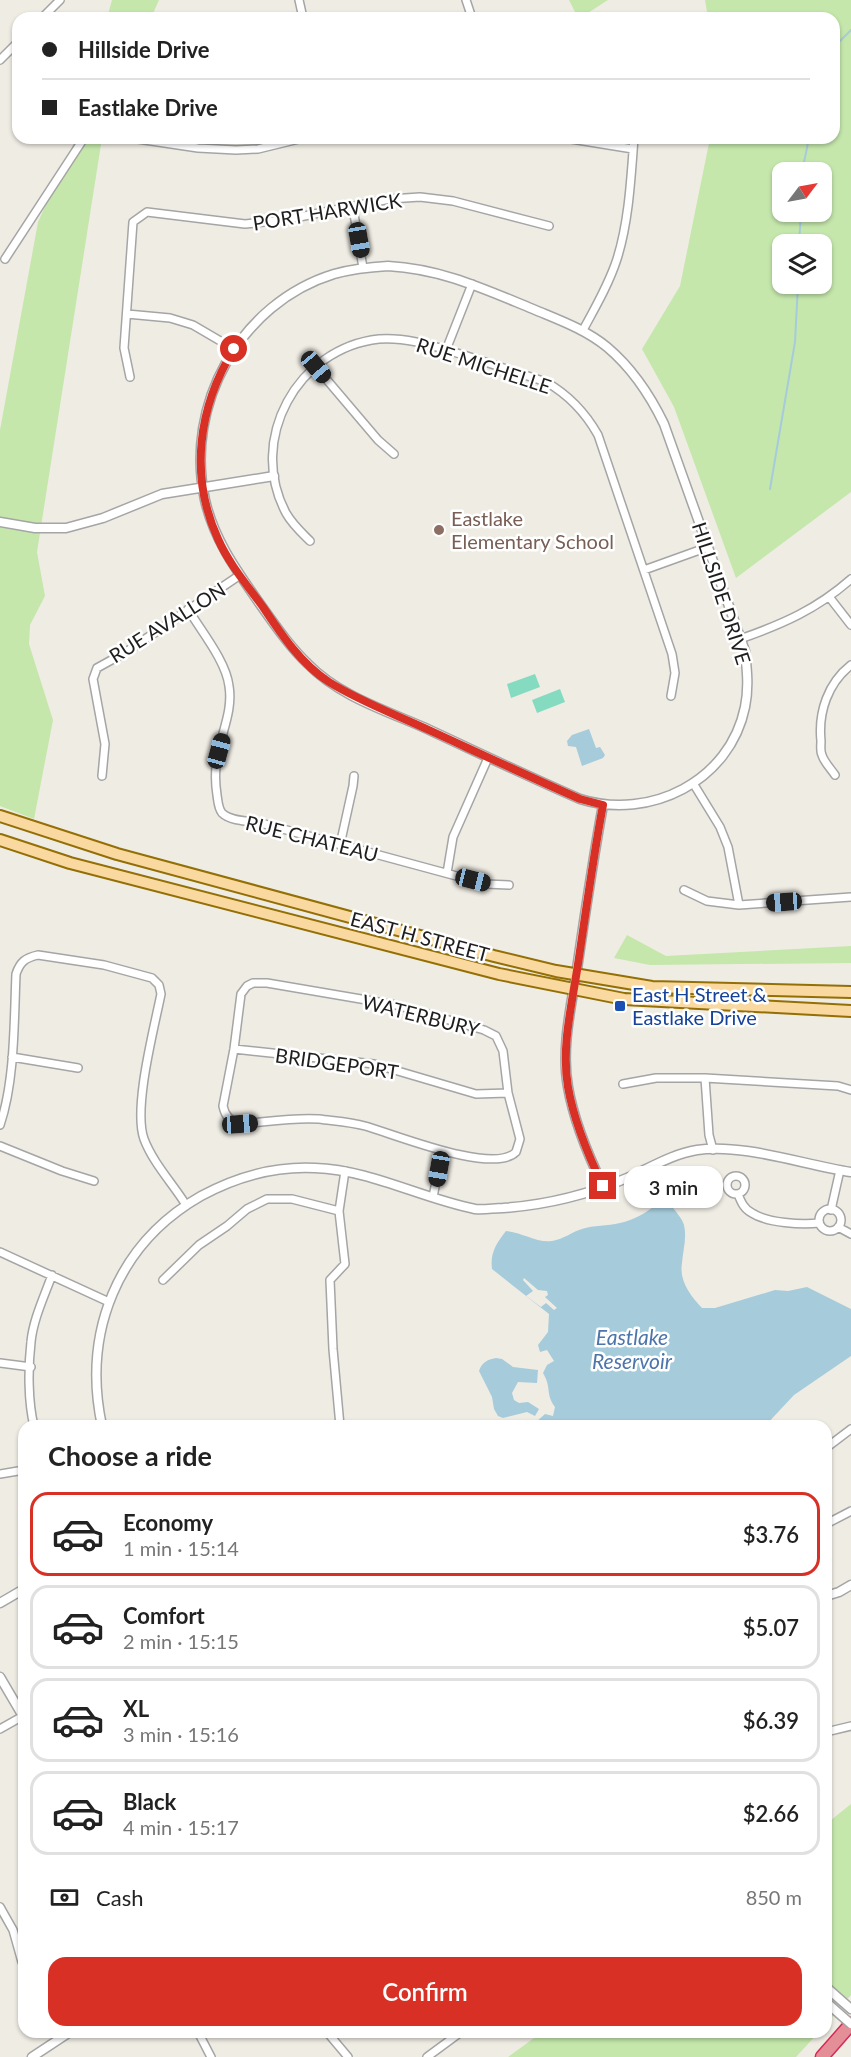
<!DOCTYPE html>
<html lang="en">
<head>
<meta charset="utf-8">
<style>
  body { margin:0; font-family:Lato,sans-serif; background:#f2f2f2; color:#222; height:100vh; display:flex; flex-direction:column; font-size:22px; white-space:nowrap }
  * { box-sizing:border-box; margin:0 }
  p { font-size:20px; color:#767676 }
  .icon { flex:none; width:33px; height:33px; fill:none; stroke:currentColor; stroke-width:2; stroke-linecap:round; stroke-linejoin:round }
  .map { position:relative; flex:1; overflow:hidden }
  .side { position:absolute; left:18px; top:1420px; width:814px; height:618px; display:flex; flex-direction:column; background:#fff; border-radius:18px; box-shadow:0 2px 4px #0004 }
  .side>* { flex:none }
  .top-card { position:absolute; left:12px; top:12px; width:828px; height:132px; border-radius:18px; box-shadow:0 2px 4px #0004; display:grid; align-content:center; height:132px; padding:0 30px; background:#fff }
  .needle { width:39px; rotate:58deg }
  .tools { position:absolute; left:772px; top:162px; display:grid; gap:12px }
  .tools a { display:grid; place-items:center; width:60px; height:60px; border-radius:12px; background:#fff; box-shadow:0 2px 4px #0004; font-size:30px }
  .end { position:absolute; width:27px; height:27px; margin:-14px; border:8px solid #d93025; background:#fff; box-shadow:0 0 0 3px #fff }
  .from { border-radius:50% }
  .bubble { position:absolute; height:42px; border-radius:18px; background:#fff; box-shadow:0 2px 4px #0004; font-size:20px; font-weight:600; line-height:42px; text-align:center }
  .car { position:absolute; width:18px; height:36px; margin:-18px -9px; border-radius:8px; box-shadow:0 0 4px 2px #0007; background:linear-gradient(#222 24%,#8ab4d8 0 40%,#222 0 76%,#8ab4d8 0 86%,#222 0) }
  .top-card b { display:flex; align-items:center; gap:21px; height:57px; font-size:22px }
  .top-card b+b { border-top:2px solid #e0e0e0 }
  .top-card i { width:15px; height:15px; background:#222 }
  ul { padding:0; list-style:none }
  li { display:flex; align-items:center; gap:18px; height:84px; margin:0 12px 9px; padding:0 18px; border:3px solid #e0e0e0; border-radius:18px }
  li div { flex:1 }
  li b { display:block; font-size:22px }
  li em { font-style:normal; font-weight:600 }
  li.selected { border-color:#d93025 }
  li>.icon { width:54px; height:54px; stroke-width:1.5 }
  h2 { padding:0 30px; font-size:27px; line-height:72px }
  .pay { display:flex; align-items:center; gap:15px; height:66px; padding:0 30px; font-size:22px }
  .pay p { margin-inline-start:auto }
  .button { display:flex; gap:12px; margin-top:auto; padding:12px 30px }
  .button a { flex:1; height:69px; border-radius:18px; background:#d93025; color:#fff; font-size:24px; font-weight:600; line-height:69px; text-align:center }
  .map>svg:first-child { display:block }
  .grass { fill:#c5e7ac; fill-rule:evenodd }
  .pitch { fill:#85dbc0 }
  .water { fill:#a6cbdb }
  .pier { fill:#efece4 }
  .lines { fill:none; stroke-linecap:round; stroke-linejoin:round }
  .stream { stroke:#a6cbdb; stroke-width:2 }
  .minor-casing { stroke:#a5a5a5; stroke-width:10 }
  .tertiary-casing { stroke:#a5a5a5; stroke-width:11 }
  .primary-casing { stroke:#936f05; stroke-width:14 }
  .motorway-casing { stroke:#d42a58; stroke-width:15 }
  .minor { stroke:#fff; stroke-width:7 }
  .tertiary { stroke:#fff; stroke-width:8 }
  .primary { stroke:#f9d99f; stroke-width:10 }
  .motorway { stroke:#e48e98; stroke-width:12 }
  .tertiary-bridge-casing { stroke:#a5a5a5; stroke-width:11; stroke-linecap:butt }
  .tertiary-bridge { stroke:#fff; stroke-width:8 }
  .route { stroke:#d93025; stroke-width:8 }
  .education-dot { fill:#8d6e63; stroke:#fff; stroke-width:2 }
  .transit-dot { fill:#1a4fb4; stroke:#fff; stroke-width:2 }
  .labels { text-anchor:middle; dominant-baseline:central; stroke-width:5; stroke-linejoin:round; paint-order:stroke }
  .street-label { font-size:20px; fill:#1e1e1e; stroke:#fff }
  .education-label { font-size:20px; fill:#785e54; stroke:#fff; text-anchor:start }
  .transit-label { font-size:20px; fill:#164399; stroke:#fff; text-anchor:start }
  .water-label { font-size:21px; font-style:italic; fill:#4d75ab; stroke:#fff }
</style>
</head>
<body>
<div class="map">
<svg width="851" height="2057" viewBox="0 0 851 2057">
  <rect width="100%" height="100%" fill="#efece4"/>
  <path class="grass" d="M 112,0 L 159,0 L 151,18 L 107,18 Z
    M 569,0 L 608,0 L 580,18 L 578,18 Z
    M 705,0 L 851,0 L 851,492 L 736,578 L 674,407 L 642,349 L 680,286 L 710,138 L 834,138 L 834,18 L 708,18 ZM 783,172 L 822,172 L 822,212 L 783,212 ZM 822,244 L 822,284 L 783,284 L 783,244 Z
    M 76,138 L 102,138 L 37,552 L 45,596 L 30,625 L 29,644 L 53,720 L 34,819 L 0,806 L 0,430 L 38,222 Z
    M 627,935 L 666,956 L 851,946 L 851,963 L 650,965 L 614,958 Z
    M 851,1804 L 851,1995 L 827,2023 L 826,1824 Z
    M 541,2033 L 541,2032 L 818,2033 L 796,2057 L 508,2057 Z"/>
  <path class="pitch" d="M 535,674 L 540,687 L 511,698 L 507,684 Z
    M 560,689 L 565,702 L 537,713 L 532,700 Z"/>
  <path class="water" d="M 589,729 L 596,748 L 600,747 L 605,755 L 603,758 L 582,766 L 576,747 L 568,746 L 567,741 L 572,735 Z
    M 657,1204 L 671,1205 C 675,1211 682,1218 684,1225 C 687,1238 683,1250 682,1263 C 679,1281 690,1295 702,1308 L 715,1308 L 775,1290 L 788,1291 L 807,1287 L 851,1309 L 851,1356 L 794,1395 L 765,1426 L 536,1426 L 536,1422 L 545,1414 L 553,1416 L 555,1407 C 545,1393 552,1388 543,1373 L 547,1365 L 554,1361 L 547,1350 L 540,1352 L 538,1345 L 548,1332 L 549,1314 L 492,1269 C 490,1253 496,1244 506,1231 C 522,1232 536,1243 552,1241 C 564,1239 572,1232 582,1229 C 594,1225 607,1226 620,1223 C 634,1220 646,1213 657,1204 Z
    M 496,1358 L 502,1359 L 513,1367 L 538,1370 L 537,1383 L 518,1382 L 512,1393 L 514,1400 L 519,1403 L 528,1402 L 539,1409 L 535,1416 L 527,1412 L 503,1418 L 498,1416 L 494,1409 L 492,1397 L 479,1371 C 482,1362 487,1360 496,1358 Z"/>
  <path class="pier" d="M 524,1278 L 538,1290 L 547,1291 L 548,1295 L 545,1297 L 557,1308 L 554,1310 L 546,1303 L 541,1307 L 526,1296 L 533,1291 L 523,1280 Z"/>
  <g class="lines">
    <path class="stream" d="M 834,47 L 851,30
      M 802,172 L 809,138
      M 799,244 L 801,212
      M 770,489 L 795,342 L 798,284"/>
    <defs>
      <path id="minor" d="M 299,0 L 303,18
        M 466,0 L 472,18
        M 42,18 L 60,0
        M 0,60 L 18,42
        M 131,138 L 198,148 L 236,150 L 258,149 L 303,138
        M 565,138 L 633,149
        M 353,208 L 363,268
        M 5,259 L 84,138
        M 127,314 L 170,318 L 193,325 L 234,349
        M 583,330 C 595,308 609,284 617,259 C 629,221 631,177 634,138
        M 446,350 L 472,284
        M 316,367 L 378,440 L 394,454
        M 130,377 L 124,348 L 133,222 L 147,212 L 245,224 L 284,220 L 390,199 L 420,197 L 453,201 L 549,226
        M 310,541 C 301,532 292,524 286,513 C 247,440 297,348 379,339 C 409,337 436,347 464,355 C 491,364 518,373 546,382 C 569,395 585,412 598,435 L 672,654 L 675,673 L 671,696
        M 644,570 L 708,547
        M 830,598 L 851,625
        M 188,609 C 201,631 226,661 229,686 C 233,710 222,731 218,754 C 215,767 215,782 217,795 C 218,801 218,808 222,813 C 230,821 247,821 257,822 L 486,884 L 509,885
        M 740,639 C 783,624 817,609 851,579
        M 835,775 C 831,769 824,762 822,755 C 820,751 821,745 821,741 C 818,712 828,683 851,665
        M 102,776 L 105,744 L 93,679 L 97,668 L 126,652 L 240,575
        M 693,783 L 720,827 L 728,847 L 739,905
        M 340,845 L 353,786 L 354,776
        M 447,873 L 453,837 L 488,758
        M 684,890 L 707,901 L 739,905 L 851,897
        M 253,983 L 267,983 L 396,1005 L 484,1030 L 496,1036 L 503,1051 L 508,1093 L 520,1139 L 516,1152 C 493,1175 394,1134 365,1126 C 351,1122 334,1121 319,1119 C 294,1117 266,1122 240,1124 C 230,1122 225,1116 223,1106 L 234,1049 L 241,994 L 247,986 Z
        M 234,1049 L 374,1064 L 476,1094 L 508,1093
        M 12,1057 L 78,1068
        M 705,1078 L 709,1135 L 713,1150
        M 623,1084 L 656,1078 L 705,1078 L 838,1086 L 851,1090
        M 0,1125 C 15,1081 14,1021 16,974 C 20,962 25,958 38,955 L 104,965 L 152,978 L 159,985 L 161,994 C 154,1029 133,1108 144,1139 C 153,1163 173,1184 186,1205
        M 0,1146 L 62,1171 L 94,1181
        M727 1185a9 9 0 1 1 18 0a9 9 0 1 1-18 0Z
        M 738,1194 C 741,1202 744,1209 752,1213 C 767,1223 802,1225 819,1223
        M 433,1197 L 442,1151
        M819 1220a11 11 0 1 1 22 0a11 11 0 1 1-22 0Z
        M 831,1210 L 840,1170
        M 838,1227 L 851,1234
        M 0,1252 L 109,1302
        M 163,1280 L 199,1245 L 227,1226 L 247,1209 L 267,1199 L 292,1199 L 339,1211
        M 0,1363 L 31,1367
        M 34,1426 C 28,1402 28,1368 31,1342 C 33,1320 44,1297 52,1275
        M 340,1426 L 333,1349 L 330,1280 L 345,1264 L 339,1211 L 345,1171
        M 826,1448 L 851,1429
        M 0,1474 L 24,1470
        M 826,1524 L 851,1511
        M 0,1729 L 23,1716
        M 826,1732 L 851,1726
        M 0,1907 L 13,1930 L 22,1962
        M 198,2032 L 211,2057
        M 327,2032 L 348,2057
        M 427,2057 L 461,2032"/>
      <path id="tertiary" d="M 388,266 C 442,269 484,289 533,309 C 559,320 585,329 607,347 C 632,368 650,395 664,424 L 745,651 C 747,670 749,688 745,707 C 730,781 650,821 580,799 C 527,776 475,751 423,727 C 384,710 338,695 308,664 C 289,646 275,625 260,604 C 237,571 214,540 205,500 C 184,405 240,303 334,274 C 352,269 370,267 388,266 Z
        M 0,522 L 35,528 L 66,528 L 103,518 L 162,494 L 274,476
        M 603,805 C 593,859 585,914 577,969 C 571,1007 561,1049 568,1087 C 574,1122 588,1155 603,1186
        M 102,1426 C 82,1333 117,1244 201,1196 C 236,1177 275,1166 315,1168 C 371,1170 420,1198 475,1209 C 484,1210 494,1208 503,1208 C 546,1205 587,1195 627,1178 C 650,1168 672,1154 697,1150 C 743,1143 804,1165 851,1172
        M 826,1596 L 839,1592 L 851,1585
        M 0,1603 L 24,1589
        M 0,1677 L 24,1718
        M 826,1987 L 851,2009
        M 32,2057 L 70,2032"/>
      <path id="primary" d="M 0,816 L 117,854 L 494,956 L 556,971 L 652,987 L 851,992
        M 0,840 L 70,863 L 499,974 L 624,999 L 851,1011"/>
      <path id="motorway" d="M 822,2057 L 851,2024"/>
    </defs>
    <use href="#minor" class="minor-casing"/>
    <use href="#tertiary" class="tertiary-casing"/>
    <use href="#primary" class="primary-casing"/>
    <use href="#motorway" class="motorway-casing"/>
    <use href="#minor" class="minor"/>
    <use href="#tertiary" class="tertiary"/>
    <use href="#primary" class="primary"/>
    <use href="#motorway" class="motorway"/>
    <defs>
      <path id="tertiary-bridge" d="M 826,2002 L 851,2024"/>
    </defs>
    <use href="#tertiary-bridge" class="tertiary-bridge-casing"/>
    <use href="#tertiary-bridge" class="tertiary-bridge"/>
  </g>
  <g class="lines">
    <path class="route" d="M 234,349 C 198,407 189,476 218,539 C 229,564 247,585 263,607 C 281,634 301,664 329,682 C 361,702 397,715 431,731 C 481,754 530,777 580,799 L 603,805 C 593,858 586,911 578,964 C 572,1004 561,1047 568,1087 C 574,1122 588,1155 603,1186"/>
  </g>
  <circle class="education-dot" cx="439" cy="530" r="6"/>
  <rect class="transit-dot" x="614" y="1000" width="12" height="12" rx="3"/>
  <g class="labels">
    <g class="street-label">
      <text transform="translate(327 211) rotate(-9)">PORT HARWICK</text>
      <text transform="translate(484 365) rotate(18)">RUE MICHELLE</text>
      <text transform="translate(722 593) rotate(72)">HILLSIDE DRIVE</text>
      <text transform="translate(167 622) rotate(-32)">RUE AVALLON</text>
      <text transform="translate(312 838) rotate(14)">RUE CHATEAU</text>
      <text transform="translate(420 936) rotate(15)">EAST H STREET</text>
      <text transform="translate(421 1015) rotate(14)">WATERBURY</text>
      <text transform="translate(337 1063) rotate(8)">BRIDGEPORT</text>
    </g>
    <g class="education-label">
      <text x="451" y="518">Eastlake<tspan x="451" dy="23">Elementary School</tspan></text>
    </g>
    <g class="transit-label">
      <text x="632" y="994">East H Street &amp;<tspan x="632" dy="23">Eastlake Drive</tspan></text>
    </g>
    <g class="water-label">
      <text x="632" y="1336">Eastlake<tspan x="632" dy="24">Reservoir</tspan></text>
    </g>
  </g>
</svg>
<div class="tools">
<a><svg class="needle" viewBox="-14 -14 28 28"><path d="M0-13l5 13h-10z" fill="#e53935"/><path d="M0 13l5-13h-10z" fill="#767676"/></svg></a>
<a><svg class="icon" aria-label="layers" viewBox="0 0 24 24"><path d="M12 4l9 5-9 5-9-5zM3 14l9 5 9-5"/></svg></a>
</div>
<i class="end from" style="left:234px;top:349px"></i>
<i class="end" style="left:603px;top:1186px"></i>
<div class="bubble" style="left:624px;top:1166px;width:99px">3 min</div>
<i class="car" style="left:359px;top:240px;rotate:170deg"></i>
<i class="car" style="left:316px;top:367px;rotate:140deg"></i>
<i class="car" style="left:219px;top:751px;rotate:15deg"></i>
<i class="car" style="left:473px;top:880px;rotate:104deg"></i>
<i class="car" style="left:784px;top:902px;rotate:266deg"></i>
<i class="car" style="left:240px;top:1124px;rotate:86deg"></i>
<i class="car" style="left:439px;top:1169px;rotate:190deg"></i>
<div class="top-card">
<b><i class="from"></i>Hillside Drive</b>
<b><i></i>Eastlake Drive</b>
</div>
<section class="side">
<h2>Choose a ride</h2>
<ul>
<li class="selected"><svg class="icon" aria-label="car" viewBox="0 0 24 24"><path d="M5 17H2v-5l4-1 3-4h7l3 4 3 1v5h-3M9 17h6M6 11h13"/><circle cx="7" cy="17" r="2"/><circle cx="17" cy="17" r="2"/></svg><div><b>Economy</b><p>1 min · 15:14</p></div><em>$3.76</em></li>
<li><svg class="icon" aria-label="car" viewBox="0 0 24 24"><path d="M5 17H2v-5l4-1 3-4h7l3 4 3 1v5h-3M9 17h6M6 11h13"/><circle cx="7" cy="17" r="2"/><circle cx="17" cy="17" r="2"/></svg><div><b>Comfort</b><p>2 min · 15:15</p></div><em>$5.07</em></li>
<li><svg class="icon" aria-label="car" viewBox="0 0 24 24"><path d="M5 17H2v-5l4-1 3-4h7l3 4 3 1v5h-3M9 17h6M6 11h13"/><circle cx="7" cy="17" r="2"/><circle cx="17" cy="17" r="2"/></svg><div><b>XL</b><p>3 min · 15:16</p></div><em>$6.39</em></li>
<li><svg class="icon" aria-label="car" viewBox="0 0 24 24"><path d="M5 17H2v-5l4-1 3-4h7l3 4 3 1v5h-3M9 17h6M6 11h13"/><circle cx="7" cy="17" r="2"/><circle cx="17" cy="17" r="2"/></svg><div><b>Black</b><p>4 min · 15:17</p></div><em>$2.66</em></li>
</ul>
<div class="pay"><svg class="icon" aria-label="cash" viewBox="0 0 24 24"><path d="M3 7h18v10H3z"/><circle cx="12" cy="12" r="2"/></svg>Cash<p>850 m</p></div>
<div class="button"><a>Confirm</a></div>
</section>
</div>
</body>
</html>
